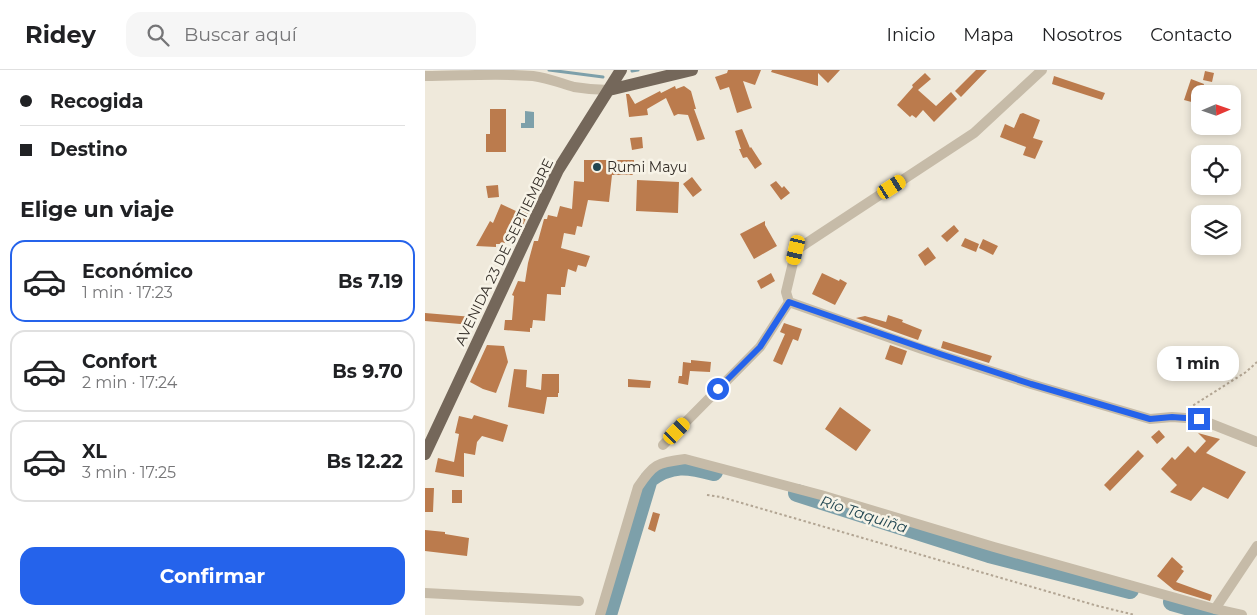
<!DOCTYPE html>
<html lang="es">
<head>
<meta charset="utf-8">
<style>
  body { margin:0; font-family:Montserrat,sans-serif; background:#f6f6f6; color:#202124; height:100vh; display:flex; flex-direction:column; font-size:19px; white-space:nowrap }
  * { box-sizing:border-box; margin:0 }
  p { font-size:16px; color:#757577 }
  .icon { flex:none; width:28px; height:28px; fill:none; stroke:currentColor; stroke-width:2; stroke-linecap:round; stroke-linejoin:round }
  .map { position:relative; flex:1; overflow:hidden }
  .panel { display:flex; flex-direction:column; background:#fff; width:425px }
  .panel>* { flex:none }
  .top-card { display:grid; align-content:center; height:110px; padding:0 20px; background:#fff }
  .needle { width:32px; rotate:88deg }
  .controls { position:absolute; left:766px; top:15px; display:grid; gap:10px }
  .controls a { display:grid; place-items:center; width:50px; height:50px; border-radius:10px; background:#fff; box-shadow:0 2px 8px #0003; font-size:25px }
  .end { position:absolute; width:22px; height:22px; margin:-11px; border:6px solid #2563eb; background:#fff; box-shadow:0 0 0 2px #fff }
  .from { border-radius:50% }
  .bubble { position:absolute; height:35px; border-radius:15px; background:#fff; box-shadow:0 2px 8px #0003; font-size:16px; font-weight:700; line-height:35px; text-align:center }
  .car { position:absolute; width:15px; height:30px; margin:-15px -8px; border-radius:6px; box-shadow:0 0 4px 1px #0007; background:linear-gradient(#f5c518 24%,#345 0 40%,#f5c518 0 76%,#345 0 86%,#f5c518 0) }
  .top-card b { display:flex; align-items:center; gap:18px; height:48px; font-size:19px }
  .top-card b+b { border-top:1px solid #e0e0e0 }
  .top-card i { width:12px; height:12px; background:#202124 }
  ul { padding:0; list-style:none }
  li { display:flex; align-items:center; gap:15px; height:82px; margin:0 10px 8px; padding:0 10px; border:2px solid #e0e0e0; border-radius:15px }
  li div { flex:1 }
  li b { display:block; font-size:19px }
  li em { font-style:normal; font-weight:700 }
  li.on { border-color:#2563eb }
  li>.icon { width:45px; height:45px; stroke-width:1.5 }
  h2 { padding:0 20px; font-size:22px; line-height:60px }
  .cta { display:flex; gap:10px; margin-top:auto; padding:10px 20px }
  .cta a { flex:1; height:58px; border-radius:15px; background:#2563eb; color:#fff; font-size:20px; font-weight:700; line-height:58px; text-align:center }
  header { display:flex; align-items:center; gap:30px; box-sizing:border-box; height:70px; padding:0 25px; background:#fff; border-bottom:1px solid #e0e0e0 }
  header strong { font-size:24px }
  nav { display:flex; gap:28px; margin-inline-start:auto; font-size:18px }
  .search { width:350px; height:45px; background:#f6f6f6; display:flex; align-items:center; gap:12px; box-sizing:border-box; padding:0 18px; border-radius:15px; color:#757577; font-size:19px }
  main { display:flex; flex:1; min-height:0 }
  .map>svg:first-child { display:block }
  .water { fill:#7da0aa }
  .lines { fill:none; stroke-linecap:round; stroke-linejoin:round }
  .stream { stroke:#7da0aa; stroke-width:3 }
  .river { stroke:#7da0aa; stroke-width:18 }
  .building { fill:#bb7b4d }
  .path { stroke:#b2a593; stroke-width:2; stroke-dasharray:2.5 2.5; stroke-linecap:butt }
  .minor { stroke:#c6bba8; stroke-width:10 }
  .major { stroke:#74675a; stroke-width:12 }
  .route { stroke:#2563eb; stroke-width:6 }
  .poi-dot { fill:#214651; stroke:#f7f3e7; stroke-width:2 }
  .labels { text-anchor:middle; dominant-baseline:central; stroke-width:5; stroke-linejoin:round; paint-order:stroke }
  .poi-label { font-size:14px; fill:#342e28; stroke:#f7f3e7; text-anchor:start }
  .street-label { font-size:14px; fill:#342e28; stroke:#f7f3e7 }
  .water-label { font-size:15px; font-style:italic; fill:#214651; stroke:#f7f3e7 }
</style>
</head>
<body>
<header>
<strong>Ridey</strong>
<div class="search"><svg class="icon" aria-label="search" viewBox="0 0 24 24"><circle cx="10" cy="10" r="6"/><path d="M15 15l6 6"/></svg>Buscar aquí</div>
<nav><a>Inicio</a><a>Mapa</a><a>Nosotros</a><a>Contacto</a></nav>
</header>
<main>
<section class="panel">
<div class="top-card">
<b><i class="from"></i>Recogida</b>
<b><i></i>Destino</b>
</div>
<h2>Elige un viaje</h2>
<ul>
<li class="on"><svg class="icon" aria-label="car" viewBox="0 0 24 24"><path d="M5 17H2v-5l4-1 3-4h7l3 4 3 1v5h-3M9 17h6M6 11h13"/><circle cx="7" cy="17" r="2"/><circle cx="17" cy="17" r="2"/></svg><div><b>Económico</b><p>1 min · 17:23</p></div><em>Bs 7.19</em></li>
<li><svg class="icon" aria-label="car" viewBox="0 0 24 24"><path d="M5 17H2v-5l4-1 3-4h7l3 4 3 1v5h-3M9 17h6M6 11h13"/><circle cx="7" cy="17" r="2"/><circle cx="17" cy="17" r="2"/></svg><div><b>Confort</b><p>2 min · 17:24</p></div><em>Bs 9.70</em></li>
<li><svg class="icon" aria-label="car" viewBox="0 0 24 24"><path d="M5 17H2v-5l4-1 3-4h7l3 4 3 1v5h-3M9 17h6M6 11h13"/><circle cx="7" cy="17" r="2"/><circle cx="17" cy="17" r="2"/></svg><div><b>XL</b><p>3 min · 17:25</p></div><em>Bs 12.22</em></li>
</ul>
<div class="cta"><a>Confirmar</a></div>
</section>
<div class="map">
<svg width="832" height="545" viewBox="0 0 832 545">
  <rect width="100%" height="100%" fill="#efe9db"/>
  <path class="water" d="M 100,41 L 109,42 L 109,58 L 96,58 L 96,53 L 100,53 Z"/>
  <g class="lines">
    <path class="stream" d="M 124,0 L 178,7
      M 207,1 L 213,0"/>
    <path class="river" d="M 372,423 L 564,484 L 705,520
      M 747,532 L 792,545
      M 183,545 L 224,409 C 247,392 263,395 289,402"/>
  </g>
  <path class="building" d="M 303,0 L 336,0 L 330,15 L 318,11 L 327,38 L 312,43 L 304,17 L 295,20 L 290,7 L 302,3 Z
    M 347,0 L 415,0 L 403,13 L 393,3 L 393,16 L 346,2 Z
    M 551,0 L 562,0 L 536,27 L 530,21 Z
    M 780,1 L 789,3 L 787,12 L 778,10 Z
    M 500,3 L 506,9 L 493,20 L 511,36 L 526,22 L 532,29 L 509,52 L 498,40 L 491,48 L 487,45 L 485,47 L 472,35 L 488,17 L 487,15 Z
    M 629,6 L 680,23 L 677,30 L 627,14 Z
    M 766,9 L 779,14 L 777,24 L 775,24 L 774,34 L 759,30 Z
    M 250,16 L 251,19 L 259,16 L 266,21 L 271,39 L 269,39 L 280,69 L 272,71 L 263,45 L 253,44 L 249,46 L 241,28 L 222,39 L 223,45 L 204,47 L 201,24 L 204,24 L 210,34 L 235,21 L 236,23 Z
    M 65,39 L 81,39 L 81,82 L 61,82 L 61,64 L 65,64 Z
    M 598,43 L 615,50 L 608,68 L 618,71 L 610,89 L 598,85 L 601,77 L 575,67 L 580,54 L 589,58 L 595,44 Z
    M 317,59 L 325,78 L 326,77 L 337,94 L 330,99 L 322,87 L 318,88 L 314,79 L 316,79 L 310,61 Z
    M 217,67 L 218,78 L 207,80 L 205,68 Z
    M 159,90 L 209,90 L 208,105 L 187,105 L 184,132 L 163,130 L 157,157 L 152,156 L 150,165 L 139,163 L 136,178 L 165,186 L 161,197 L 153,195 L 151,202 L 143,199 L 140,217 L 136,217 L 136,225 L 122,224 L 120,251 L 108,250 L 107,258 L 105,258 L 105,262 L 79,260 L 80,250 L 87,250 L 89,226 L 87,225 L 93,211 L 100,212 L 103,193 L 109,171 L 113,171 L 119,149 L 122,149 L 123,145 L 132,147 L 135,136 L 147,139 L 149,111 L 159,112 Z
    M 267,107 L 277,120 L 268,127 L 258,114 Z
    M 212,110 L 254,112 L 253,143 L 211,141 Z
    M 351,111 L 357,118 L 359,116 L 365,123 L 356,130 L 345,115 Z
    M 73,115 L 74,127 L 63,128 L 61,116 Z
    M 76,134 L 93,142 L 96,136 L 105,140 L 90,172 L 82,168 L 79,174 L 71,174 L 71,177 L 51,176 L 65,151 L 68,153 Z
    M 340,151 L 340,155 L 352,176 L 329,189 L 315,164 Z
    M 529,155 L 534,161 L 522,172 L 516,166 Z
    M 540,168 L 554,174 L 551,182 L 536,176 Z
    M 558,169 L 573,176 L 568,185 L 554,178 Z
    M 503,177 L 511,188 L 500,196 L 493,185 Z
    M 346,203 L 350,211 L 336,219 L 332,211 Z
    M 397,203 L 414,211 L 415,209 L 422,213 L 410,235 L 387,224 Z
    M 0,243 L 48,247 L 47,255 L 0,251 Z
    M 463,245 L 478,250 L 477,252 L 497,260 L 493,270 L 431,248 L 440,246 L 461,252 Z
    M 359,253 L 377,259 L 373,271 L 368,269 L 357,295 L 348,291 L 360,264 L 355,262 Z
    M 518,271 L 567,286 L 564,293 L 516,278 Z
    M 62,275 L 79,276 L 83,292 L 71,323 L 58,319 L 45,312 Z
    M 465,275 L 482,281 L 477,295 L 460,289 Z
    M 266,290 L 286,292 L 285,302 L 265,301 L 263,315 L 253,313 L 254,306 L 257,306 L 258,292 L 266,293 Z
    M 89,299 L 102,300 L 101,317 L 116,320 L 117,304 L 134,304 L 134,323 L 133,323 L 133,327 L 122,327 L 119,344 L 83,337 Z
    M 203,309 L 226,311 L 225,318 L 203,317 Z
    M 415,337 L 446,360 L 431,381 L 400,359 Z
    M 49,345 L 83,355 L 78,372 L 57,366 L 52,372 L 50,385 L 39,383 L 39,407 L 10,402 L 13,388 L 29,392 L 34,364 L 30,363 L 34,346 L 47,349 Z
    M 734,360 L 740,367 L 732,374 L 726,367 Z
    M 773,363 L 795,369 L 781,383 L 821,402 L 803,429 L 778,417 L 766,431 L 745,422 L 752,415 L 736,399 L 747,387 L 750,390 L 763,376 L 770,383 L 781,371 Z
    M 713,380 L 719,386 L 685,421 L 679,415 Z
    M 0,418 L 9,418 L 8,442 L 0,442 Z
    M 27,420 L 37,420 L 37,433 L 27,433 Z
    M 228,442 L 235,444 L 230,462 L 223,459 Z
    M 0,460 L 20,462 L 20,464 L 44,468 L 42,486 L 0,481 Z
    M 747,487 L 758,497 L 756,499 L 759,501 L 751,512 L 787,525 L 785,531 L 749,520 L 732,506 Z"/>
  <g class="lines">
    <path class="path" d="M 764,338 L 821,302 L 832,292
      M 282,425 L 296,427 L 673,536 L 710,545"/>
    <path class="minor" d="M 0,6 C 36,6 72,3 108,6 C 123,8 135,13 149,17 C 161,19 172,20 184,20
      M 364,232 L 497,279 L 606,314 L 725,349 L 747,347 L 774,349 L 832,372
      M 238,375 L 335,277 L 364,232 L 361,222 L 371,180 L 549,63 L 617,0
      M 0,523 L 154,531
      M 790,539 L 832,476
      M 175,545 L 213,417 C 229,393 232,393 260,389 L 396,425 L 569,477 L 790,539 L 817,545"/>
    <path class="major" d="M 184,20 L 267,0
      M 0,384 L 133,100 L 196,0"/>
  </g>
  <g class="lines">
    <path class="route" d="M 293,319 L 335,277 L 364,232 L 515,284 L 606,314 L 725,349 L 747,347 L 774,349"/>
  </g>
  <circle class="poi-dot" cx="172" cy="97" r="5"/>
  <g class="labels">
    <g class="poi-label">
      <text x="182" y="97">Rumi Mayu</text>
    </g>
    <g class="street-label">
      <text transform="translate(79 182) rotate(-64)">AVENIDA 23 DE SEPTIEMBRE</text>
    </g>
    <g class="water-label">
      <text transform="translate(439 444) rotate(18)">Río Taquiña</text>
    </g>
  </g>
</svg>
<div class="controls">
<a><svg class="needle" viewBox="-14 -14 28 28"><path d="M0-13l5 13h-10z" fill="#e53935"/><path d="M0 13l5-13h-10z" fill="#757577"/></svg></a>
<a><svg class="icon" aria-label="locate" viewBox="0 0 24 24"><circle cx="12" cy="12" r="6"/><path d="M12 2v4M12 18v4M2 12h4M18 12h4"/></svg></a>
<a><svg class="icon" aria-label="layers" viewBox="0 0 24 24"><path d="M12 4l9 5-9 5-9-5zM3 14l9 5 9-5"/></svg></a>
</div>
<i class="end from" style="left:293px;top:319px"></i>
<i class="end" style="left:774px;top:349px"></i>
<div class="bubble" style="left:732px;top:276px;width:82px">1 min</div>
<i class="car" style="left:467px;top:117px;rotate:57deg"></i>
<i class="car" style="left:371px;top:180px;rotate:193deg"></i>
<i class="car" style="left:252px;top:361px;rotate:44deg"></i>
</div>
</main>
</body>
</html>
